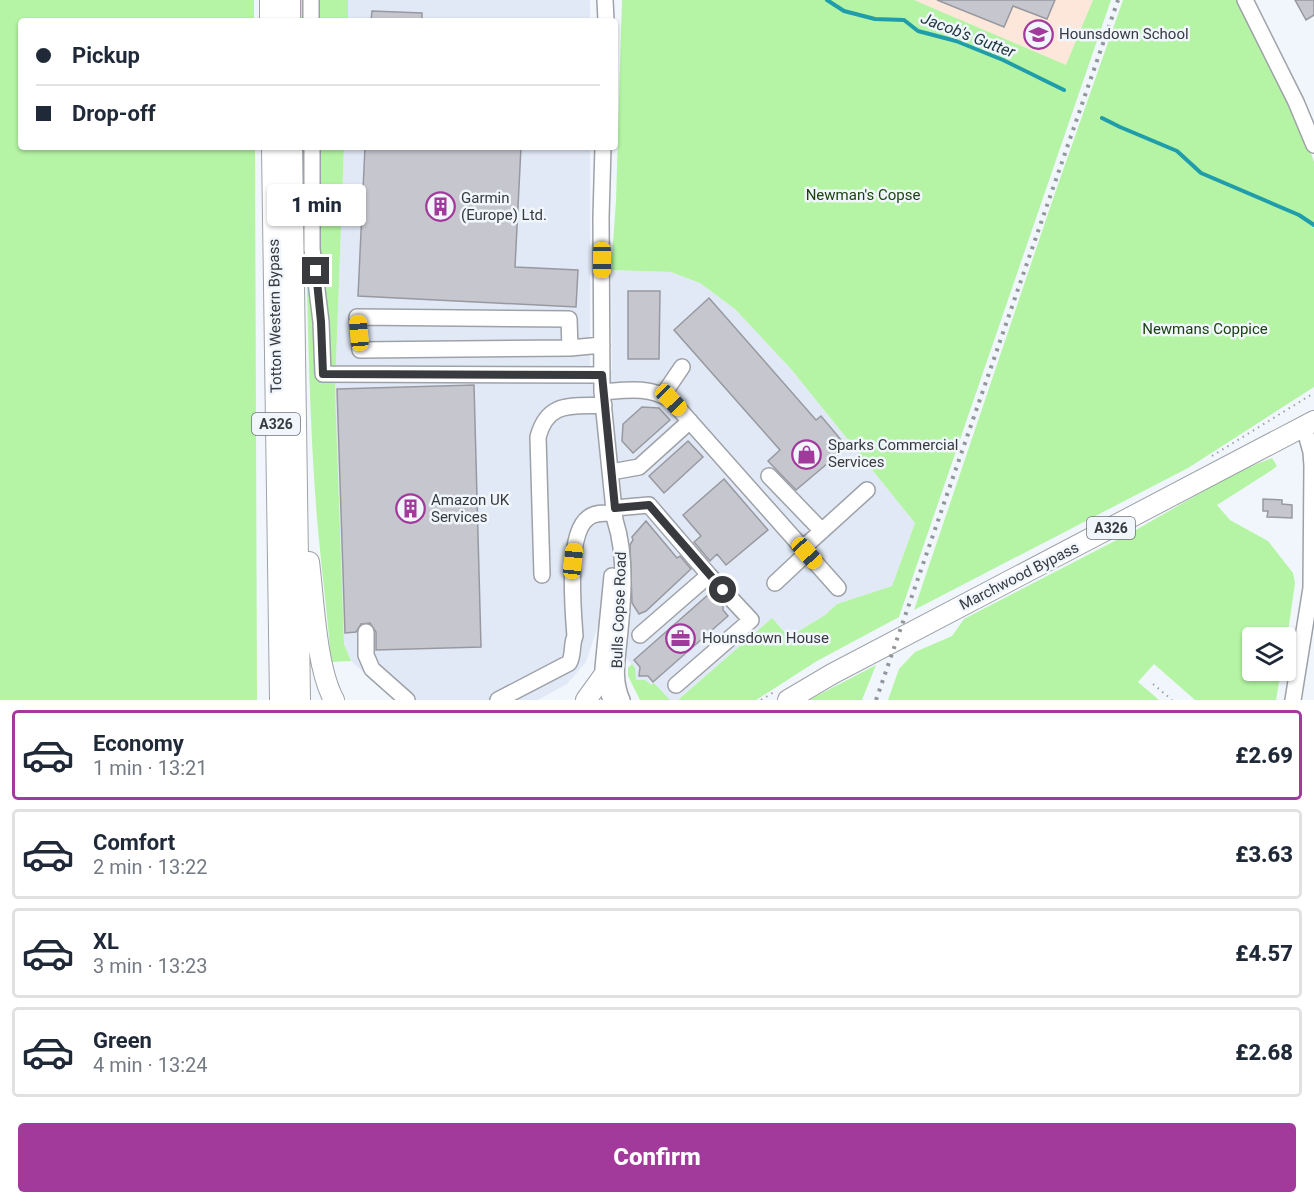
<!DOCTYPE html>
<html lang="en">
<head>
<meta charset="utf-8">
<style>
  body { margin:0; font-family:Roboto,sans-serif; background:#f2f2f3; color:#1f2937; height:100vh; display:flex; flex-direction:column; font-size:22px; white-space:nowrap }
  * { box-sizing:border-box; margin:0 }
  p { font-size:20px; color:#747a83 }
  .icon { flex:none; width:33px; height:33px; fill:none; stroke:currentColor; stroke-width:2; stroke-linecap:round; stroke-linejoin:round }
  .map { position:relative; height:700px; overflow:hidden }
  .drawer { display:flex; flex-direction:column; background:#fff; flex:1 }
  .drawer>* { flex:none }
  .hud { position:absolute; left:18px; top:18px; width:600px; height:132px; border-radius:6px; box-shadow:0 2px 4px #0004; display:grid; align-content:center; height:132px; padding:0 18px; background:#fff }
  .controls { position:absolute; left:1242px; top:627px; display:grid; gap:12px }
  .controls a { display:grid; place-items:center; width:54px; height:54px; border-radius:6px; background:#fff; box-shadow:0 2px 4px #0004; font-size:30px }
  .end { position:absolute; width:27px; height:27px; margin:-14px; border:8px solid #383a3d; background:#fff; box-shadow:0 0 0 3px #fff }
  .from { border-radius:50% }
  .bubble { position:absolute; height:42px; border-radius:6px; background:#fff; box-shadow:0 2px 4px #0004; font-size:20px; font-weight:800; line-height:42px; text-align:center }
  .car { position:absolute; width:18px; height:36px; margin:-18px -9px; border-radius:8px; box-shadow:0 0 4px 2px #0007; background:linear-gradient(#f5c518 24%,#345 0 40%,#f5c518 0 76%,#345 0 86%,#f5c518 0) }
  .hud b { display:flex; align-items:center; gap:21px; height:57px; font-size:22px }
  .hud b+b { border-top:2px solid #e0e1e3 }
  .hud i { width:15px; height:15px; background:#1f2937 }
  ul { padding:10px 0 0; list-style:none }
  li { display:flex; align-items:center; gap:18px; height:90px; margin:0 12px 9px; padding:0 6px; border:3px solid #e0e1e3; border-radius:6px }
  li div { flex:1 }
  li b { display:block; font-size:22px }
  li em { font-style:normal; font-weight:800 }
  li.active { border-color:#a23a9c }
  li>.icon { width:54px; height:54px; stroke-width:1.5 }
  .button { display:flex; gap:12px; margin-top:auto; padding:12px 18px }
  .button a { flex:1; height:69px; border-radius:6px; background:#a23a9c; color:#fff; font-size:24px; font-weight:800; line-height:69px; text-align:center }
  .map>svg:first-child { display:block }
  .built { fill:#e1e9f6 }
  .education { fill:#fde7da }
  .green { fill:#b4f4a4 }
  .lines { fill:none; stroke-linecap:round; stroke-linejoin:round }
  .stream { stroke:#1f9daa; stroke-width:4 }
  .building { fill:#c6c7ce; stroke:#9899a0; stroke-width:1.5 }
  .minor-casing { stroke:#9ea2a8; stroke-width:18 }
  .major-casing { stroke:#9ea2a8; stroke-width:22 }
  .path { stroke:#9ea2a7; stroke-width:2; stroke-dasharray:1.5 4.5; stroke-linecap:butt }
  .minor { stroke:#fff; stroke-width:15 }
  .major { stroke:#fff; stroke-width:20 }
  .rail { stroke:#92969b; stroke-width:4; stroke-dasharray:3 6; stroke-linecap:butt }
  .route { stroke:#383a3d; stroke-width:8 }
  .labels { text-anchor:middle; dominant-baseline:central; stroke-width:5; stroke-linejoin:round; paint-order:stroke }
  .shield { fill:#f1f6fd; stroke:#707277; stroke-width:1.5 }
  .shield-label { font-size:14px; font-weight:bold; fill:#383a3d }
  .poi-label { font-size:15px; fill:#383a3d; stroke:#f1f6fd; text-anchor:start }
  .park-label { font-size:15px; fill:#1a440d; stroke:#f1f6fd }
  .street-label { font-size:15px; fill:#383a3d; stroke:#f1f6fd }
  .water-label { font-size:16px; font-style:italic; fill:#1e373b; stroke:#f1f6fd }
</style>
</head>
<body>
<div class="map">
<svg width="1314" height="700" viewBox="0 0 1314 700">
  <rect width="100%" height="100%" fill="#f1f6fd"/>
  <path class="built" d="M 348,0 L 590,0 L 590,21 L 348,21 Z
    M 344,147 L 590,147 L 590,370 L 612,370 L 611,270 L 671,272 L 700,283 L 735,309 L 791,369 L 915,523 L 892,586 L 837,604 L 825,615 L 789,637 L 772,618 L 678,700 L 670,700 L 654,683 L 651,686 L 635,680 L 635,668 L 626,658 L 625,631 L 598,626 L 586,662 L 567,684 L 538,700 L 394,700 L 351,661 L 344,644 L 335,389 Z"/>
  <path class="education" d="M 914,0 L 1095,0 L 1070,67 Z"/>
  <path class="green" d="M 0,0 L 254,0 L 254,21 L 21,21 L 21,147 L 255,147 L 257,700 L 0,700 Z
    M 298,0 L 348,0 L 348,21 L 299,21 Z
    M 622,0 L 914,0 L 1066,65 L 1093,0 L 1111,0 L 899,617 L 817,661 L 756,700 L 678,700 L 772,618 L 789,637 L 825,615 L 837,604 L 892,586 L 915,523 L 791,369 L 735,309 L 700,283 L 671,272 L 611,270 L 616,201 Z
    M 1123,0 L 1238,0 L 1241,11 L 1302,127 L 1314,162 L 1314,387 L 1188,468 L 914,610 L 1054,196 Z
    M 303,147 L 344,147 L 335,389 L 344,644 L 351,661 L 331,662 C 328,618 322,574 318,530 C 307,403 308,275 303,147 Z
    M 1272,458 L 1277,466 L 1272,470 L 1217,505 L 1230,520 L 1268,541 L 1293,573 L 1295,583 L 1286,646 L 1286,638 L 1252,638 L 1252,670 L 1281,671 L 1276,700 L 1195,700 L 1154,664 L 1138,682 L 1159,700 L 888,700 L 899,669 L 915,652 L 952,636 L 964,619 L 1134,531 L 1237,472 Z
    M 632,664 L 635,668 L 636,680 L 645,680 L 651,685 L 654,683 L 670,700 L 640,700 L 628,676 L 628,668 Z
    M 876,665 L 862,700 L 809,700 Z"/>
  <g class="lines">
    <path class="stream" d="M 827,0 L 844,11 L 875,19 L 904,20 L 918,31 L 956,41 L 1003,60 L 1064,90
      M 1102,118 L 1120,127 L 1177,151 L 1201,173 L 1299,215 L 1314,225"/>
  </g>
  <path class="building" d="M 937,0 L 1055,0 L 1047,19 L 1013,6 L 1004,27 Z
    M 1295,0 L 1314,0 L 1314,15 L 1306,20 Z
    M 372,11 L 422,13 L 422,21 L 371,21 Z
    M 365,147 L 521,147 L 515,267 L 578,270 L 576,307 L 358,296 Z
    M 628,291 L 660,291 L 659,359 L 628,359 Z
    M 709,298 L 816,420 L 821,416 L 847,447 L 796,490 L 768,461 L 780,450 L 674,330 Z
    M 474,385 L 481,647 L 376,650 L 376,632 L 370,623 L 361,624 L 356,632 L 345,633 L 337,389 Z
    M 642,407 L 659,408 L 670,420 L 633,453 L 622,441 L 623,424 Z
    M 688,441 L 703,457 L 664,493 L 649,476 Z
    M 724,479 L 768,530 L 726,565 L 717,554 L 710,561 L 694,542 L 701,536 L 683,515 Z
    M 1263,499 L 1282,500 L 1282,504 L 1292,505 L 1292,518 L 1267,517 L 1268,511 L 1263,511 Z
    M 646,521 L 677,558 L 680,556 L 691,569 L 646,611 L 639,614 L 632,603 L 630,545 L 633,540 L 632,537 Z
    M 709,594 L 715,600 L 720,601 L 723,604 L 723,610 L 728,616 L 653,682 L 648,676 L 639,676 L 640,667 L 634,660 Z"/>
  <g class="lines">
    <defs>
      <path id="minor" d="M 311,0 L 311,21
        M 605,0 L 606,21
        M 1245,0 L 1296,102 L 1314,145
        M 312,147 L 312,249 L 321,322 L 323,374 L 602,375
        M 603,147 L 601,217 L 602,392 L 615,520 C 627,557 623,602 619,640 C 617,661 613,680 622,700
        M 570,348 L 360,350 L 357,317 L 569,319 L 570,348 L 602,345
        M 602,392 C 627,390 649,386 671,400 L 838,588
        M 663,395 L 682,367
        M 611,472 L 639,467 L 690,421
        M 769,476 L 822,531
        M 615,508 L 649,505 L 709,575 L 751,620 L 676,685
        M 803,548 L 867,490
        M 542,575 L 538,437 C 548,400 572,407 604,405
        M 775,583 L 807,553
        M 366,632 L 366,655 L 372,669 L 407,700
        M 640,635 L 709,575
        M 498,700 L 569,663 C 574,655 571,645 575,636 C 573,610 566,534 588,518 C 595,512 606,513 615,513
        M 611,700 L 606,686 L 603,668 L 612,576
        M 1293,700 L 1311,588 L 1312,466 L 1311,452 L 1304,427"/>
      <path id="major" d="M 270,0 L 270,21
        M 290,0 L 290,21
        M 272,147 L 280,700
        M 292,147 L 300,700
        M 309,562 C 314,601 316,667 334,700
        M 586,700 L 604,675
        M 788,700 L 832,674 L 1314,421"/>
    </defs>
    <use href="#minor" class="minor-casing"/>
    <use href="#major" class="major-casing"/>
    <path class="path" d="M 1212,456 L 1314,393
      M 1153,684 L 1172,700
      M 761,700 L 774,692"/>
    <use href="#minor" class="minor"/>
    <use href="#major" class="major"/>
    <path class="rail" d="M 876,700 L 1118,0"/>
  </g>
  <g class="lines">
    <path class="route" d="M 316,271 L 321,322 L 323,374 L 602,375 L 615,508 L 649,505 L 723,590"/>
  </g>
  <defs>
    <symbol id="school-ring" viewBox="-11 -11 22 22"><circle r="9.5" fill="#f1f6fd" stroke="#a23a9c" stroke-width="1.5"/><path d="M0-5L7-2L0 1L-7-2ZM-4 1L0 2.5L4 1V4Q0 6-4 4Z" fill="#a23a9c"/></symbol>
    <symbol id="building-ring" viewBox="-11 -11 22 22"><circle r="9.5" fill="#f1f6fd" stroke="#a23a9c" stroke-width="1.5"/><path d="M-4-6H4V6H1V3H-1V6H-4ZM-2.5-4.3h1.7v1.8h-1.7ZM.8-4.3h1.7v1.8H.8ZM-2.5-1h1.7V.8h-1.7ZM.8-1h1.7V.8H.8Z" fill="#a23a9c"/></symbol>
    <symbol id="shop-ring" viewBox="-11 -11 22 22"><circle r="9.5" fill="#f1f6fd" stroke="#a23a9c" stroke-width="1.5"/><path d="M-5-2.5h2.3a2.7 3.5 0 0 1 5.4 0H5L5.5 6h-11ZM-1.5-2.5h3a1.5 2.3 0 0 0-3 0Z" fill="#a23a9c"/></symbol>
    <symbol id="office-ring" viewBox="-11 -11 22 22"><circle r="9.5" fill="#f1f6fd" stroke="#a23a9c" stroke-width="1.5"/><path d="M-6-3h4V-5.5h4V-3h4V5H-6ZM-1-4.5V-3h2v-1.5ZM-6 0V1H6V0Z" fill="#a23a9c"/></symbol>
  </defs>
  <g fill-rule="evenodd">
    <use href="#school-ring" x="1022" y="18" width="33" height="33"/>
    <use href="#building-ring" x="424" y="190" width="33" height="33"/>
    <use href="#shop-ring" x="790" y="438" width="33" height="33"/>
    <use href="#building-ring" x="394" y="492" width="33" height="33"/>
    <use href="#office-ring" x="664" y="622" width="33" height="33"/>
  </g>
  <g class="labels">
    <g class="shield">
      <rect x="252" y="413" width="48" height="22" rx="4.5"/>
      <rect x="1087" y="517" width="48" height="22" rx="4.5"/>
    </g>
    <g class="shield-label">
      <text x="276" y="424">A326</text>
      <text x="1111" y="528">A326</text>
    </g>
    <g class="poi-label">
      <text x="1059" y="34">Hounsdown School</text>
      <text x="461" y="198">Garmin<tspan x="461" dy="17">(Europe) Ltd.</tspan></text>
      <text x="828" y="445">Sparks Commercial<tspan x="828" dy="17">Services</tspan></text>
      <text x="431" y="500">Amazon UK<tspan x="431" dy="17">Services</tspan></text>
      <text x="702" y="638">Hounsdown House</text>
    </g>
    <g class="park-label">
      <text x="863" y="195">Newman's Copse</text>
      <text x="1205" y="329">Newmans Coppice</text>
    </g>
    <g class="street-label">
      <text transform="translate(275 316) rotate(-91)">Totton Western Bypass</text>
      <text transform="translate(1019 576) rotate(-27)">Marchwood Bypass</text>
      <text transform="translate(619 610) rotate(-88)">Bulls Copse Road</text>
    </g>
    <g class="water-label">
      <text transform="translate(968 35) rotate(21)">Jacob's Gutter</text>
    </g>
  </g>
</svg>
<div class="controls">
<a><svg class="icon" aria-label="layers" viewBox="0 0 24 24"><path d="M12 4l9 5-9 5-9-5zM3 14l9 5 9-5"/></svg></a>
</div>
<i class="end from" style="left:723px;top:590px"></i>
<i class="end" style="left:316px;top:271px"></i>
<div class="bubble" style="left:267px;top:184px;width:99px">1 min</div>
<i class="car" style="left:602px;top:260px;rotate:180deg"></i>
<i class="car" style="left:359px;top:333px;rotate:355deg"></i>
<i class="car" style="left:671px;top:400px;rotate:136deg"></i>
<i class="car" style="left:807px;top:553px;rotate:138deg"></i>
<i class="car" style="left:573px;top:561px;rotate:6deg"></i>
<div class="hud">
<b><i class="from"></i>Pickup</b>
<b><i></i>Drop-off</b>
</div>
</div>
<section class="drawer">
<ul>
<li class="active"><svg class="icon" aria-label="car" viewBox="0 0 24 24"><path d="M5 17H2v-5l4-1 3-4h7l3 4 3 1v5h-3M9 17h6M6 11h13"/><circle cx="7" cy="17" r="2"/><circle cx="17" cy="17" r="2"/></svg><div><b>Economy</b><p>1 min · 13:21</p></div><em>£2.69</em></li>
<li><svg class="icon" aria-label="car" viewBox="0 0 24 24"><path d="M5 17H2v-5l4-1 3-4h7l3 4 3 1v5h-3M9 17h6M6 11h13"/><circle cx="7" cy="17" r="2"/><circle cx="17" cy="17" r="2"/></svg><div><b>Comfort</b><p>2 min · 13:22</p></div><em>£3.63</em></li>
<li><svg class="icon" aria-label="car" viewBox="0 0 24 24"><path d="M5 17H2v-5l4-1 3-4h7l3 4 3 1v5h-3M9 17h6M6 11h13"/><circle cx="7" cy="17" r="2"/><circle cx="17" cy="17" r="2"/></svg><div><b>XL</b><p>3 min · 13:23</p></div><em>£4.57</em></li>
<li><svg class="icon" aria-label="car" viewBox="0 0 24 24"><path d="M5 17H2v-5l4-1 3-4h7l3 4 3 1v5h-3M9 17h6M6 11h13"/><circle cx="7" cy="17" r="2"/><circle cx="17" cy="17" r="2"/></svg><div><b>Green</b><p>4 min · 13:24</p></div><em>£2.68</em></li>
</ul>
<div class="button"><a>Confirm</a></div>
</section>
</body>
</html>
